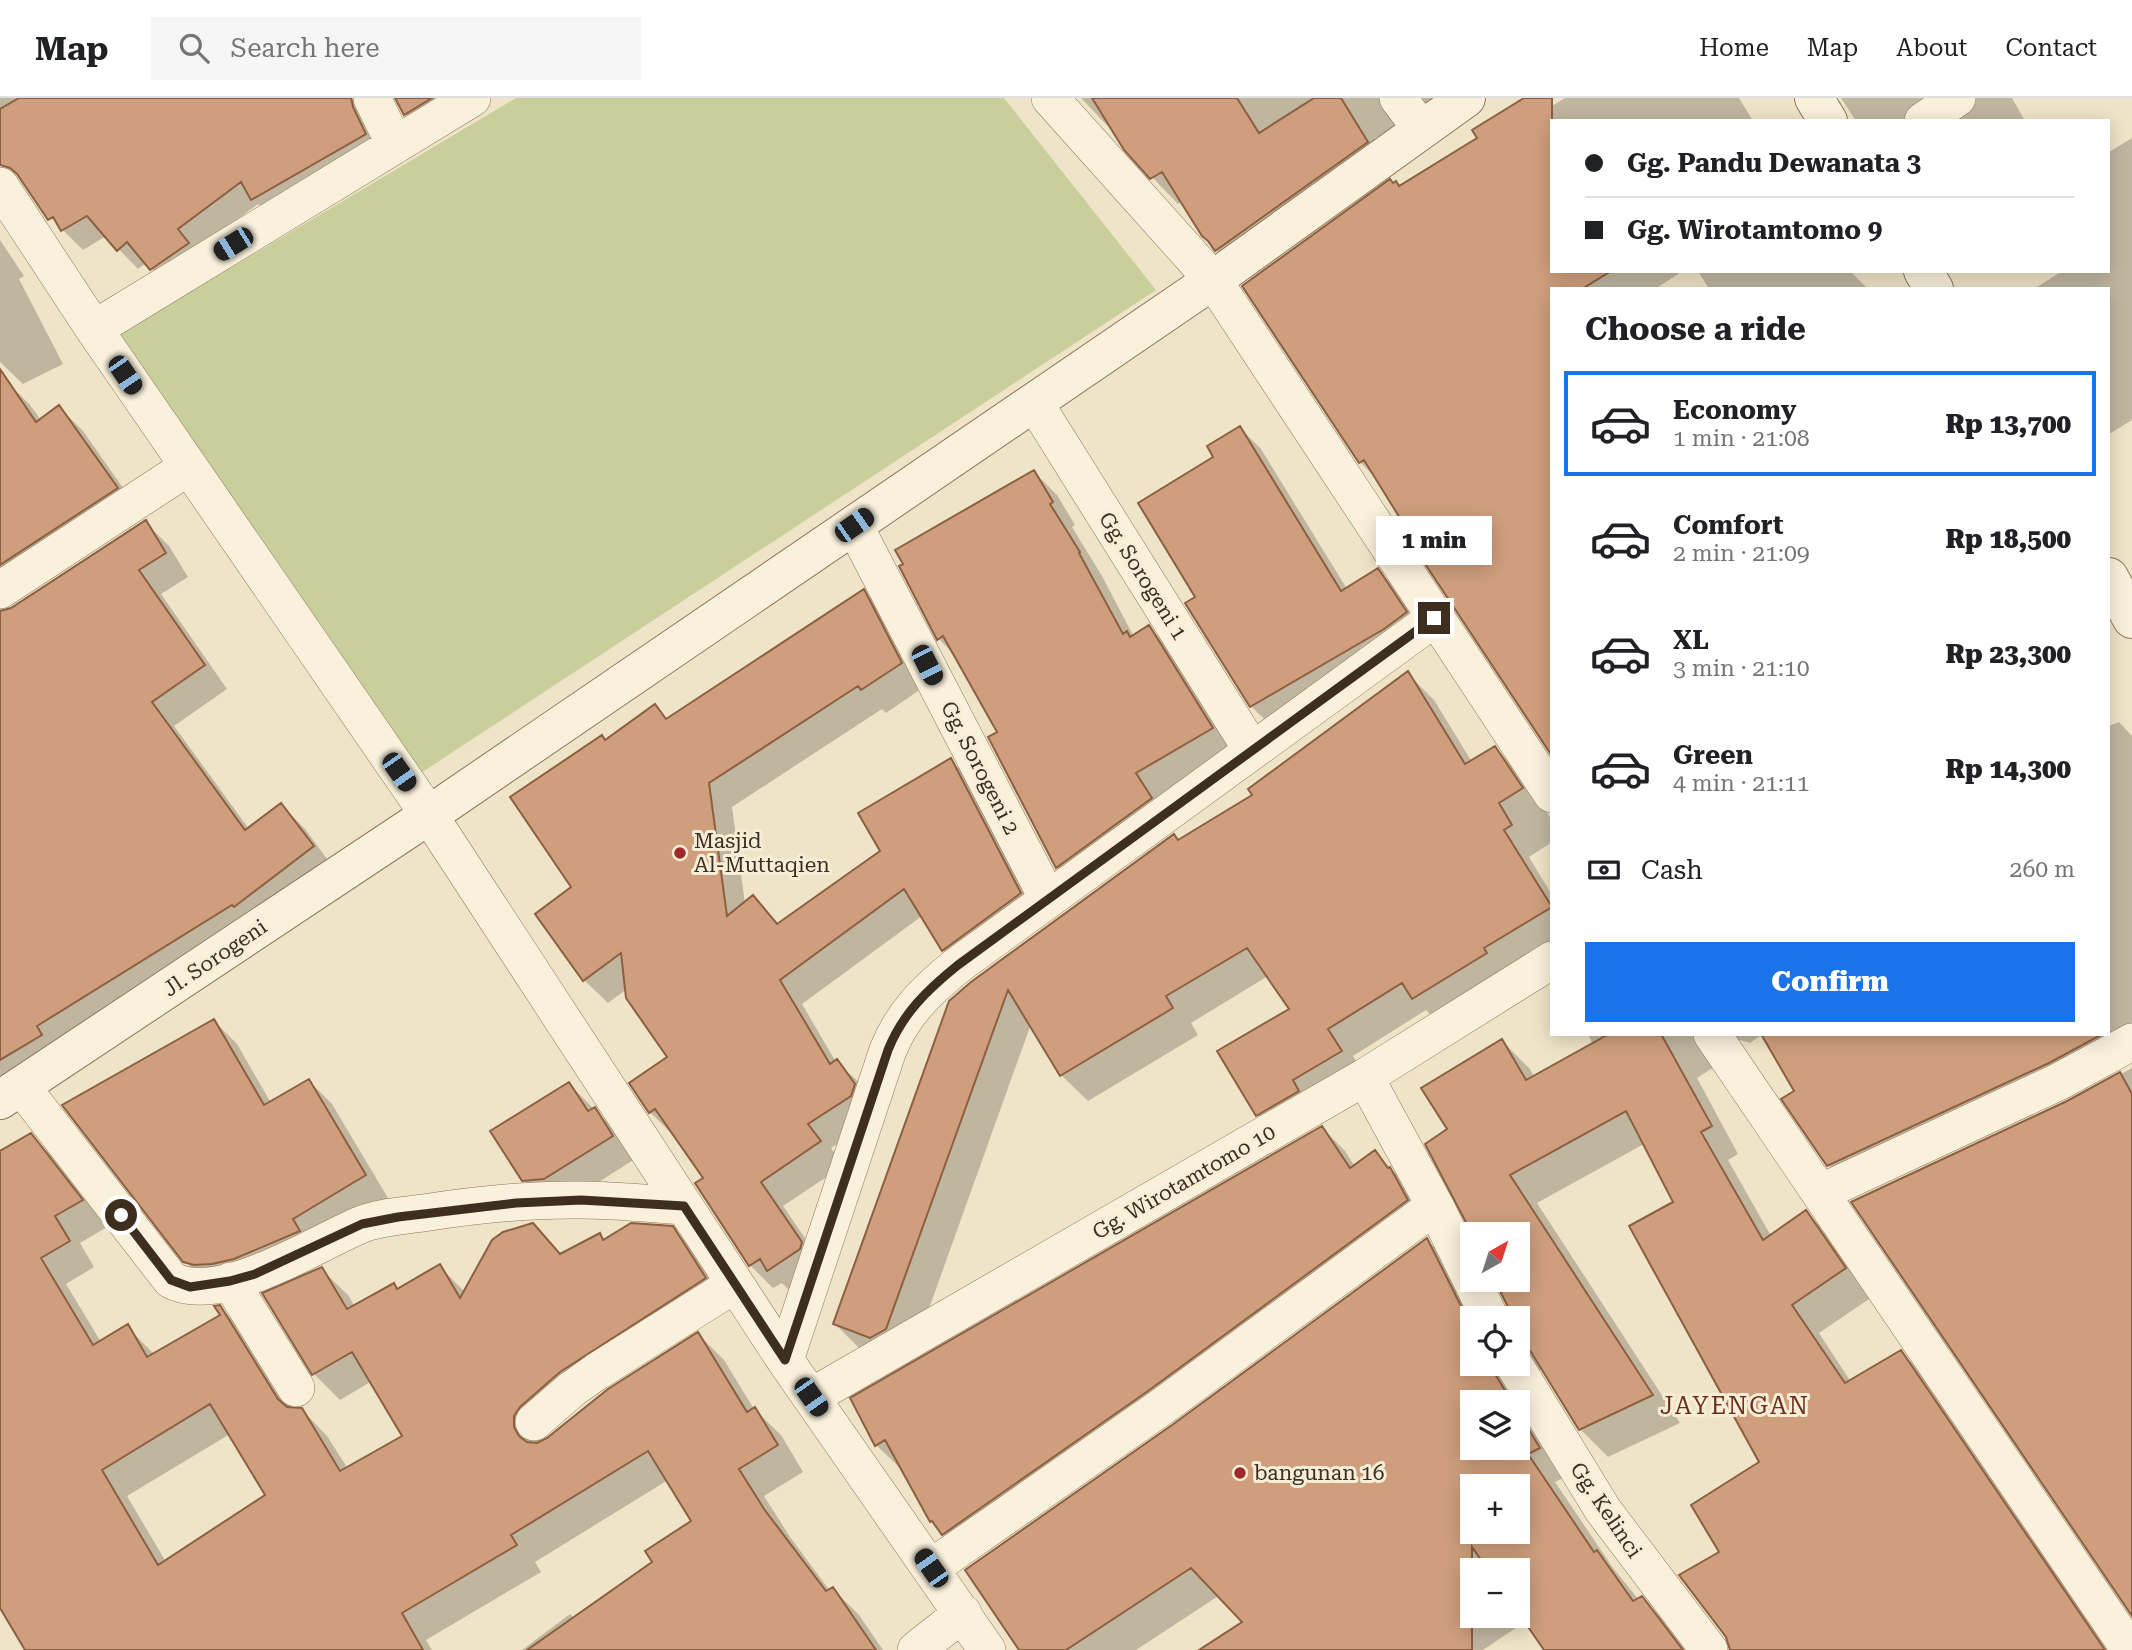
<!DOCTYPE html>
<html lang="en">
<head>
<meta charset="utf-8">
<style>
  body { margin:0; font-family:"Roboto Serif",serif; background:#f6f6f6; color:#202124; height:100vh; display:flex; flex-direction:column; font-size:26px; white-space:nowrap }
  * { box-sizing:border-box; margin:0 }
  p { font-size:23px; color:#757577 }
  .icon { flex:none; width:38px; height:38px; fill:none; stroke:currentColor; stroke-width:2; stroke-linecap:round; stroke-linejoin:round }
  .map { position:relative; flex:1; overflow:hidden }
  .sheet { position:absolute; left:1550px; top:189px; width:560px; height:749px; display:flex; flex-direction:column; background:#fff; border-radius:0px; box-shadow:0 4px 18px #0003 }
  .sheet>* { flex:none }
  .top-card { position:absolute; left:1550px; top:21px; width:560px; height:154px; border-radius:0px; box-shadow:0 4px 18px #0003; display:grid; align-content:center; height:154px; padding:0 35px; background:#fff }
  .needle { width:46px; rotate:39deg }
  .fabs { position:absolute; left:1460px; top:1124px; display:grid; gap:14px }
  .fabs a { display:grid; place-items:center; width:70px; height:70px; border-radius:0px; background:#fff; box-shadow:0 4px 18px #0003; font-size:35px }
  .end { position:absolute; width:32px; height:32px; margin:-16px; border:9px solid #3d2e20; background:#fff; box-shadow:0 0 0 4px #fff }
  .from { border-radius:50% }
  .bubble { position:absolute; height:49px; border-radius:0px; background:#fff; box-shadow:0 4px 18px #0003; font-size:23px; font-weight:800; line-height:49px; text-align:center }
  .car { position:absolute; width:21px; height:42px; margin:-21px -10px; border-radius:9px; box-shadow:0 0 5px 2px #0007; background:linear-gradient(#222 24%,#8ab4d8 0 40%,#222 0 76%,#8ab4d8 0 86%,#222 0) }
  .top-card b { display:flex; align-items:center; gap:24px; height:66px; font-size:26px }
  .top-card b+b { border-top:2px solid #e0e0e0 }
  .top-card i { width:18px; height:18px; background:#202124 }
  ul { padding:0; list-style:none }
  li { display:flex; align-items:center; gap:21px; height:105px; margin:0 14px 10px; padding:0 21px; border:4px solid transparent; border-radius:0px }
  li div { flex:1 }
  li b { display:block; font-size:26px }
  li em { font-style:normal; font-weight:800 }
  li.selected { border-color:#1a73e8 }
  li>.icon { width:63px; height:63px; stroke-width:1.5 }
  h2 { padding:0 35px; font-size:32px; line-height:84px }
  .pay { display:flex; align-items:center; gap:18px; height:77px; padding:0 35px; font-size:26px }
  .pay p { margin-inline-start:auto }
  .cta { display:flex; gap:14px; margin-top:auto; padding:14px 35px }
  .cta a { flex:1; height:80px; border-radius:0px; background:#1a73e8; color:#fff; font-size:28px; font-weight:800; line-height:80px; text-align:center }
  header { display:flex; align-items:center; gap:42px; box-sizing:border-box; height:98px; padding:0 35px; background:#fff; border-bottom:2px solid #e0e0e0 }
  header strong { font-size:33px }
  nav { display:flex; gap:38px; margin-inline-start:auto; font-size:24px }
  .search { width:490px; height:63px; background:#f6f6f6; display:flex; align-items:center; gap:18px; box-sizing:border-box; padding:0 24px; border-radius:0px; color:#757577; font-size:26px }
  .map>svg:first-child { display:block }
  .green { fill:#c9cf9b }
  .shadow { fill:#0003; fill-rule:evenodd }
  .building { fill:#cf9f7d; stroke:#8d5f41; stroke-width:2; fill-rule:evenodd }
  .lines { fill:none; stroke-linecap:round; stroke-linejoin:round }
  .minor-casing { stroke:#8d765c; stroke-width:38 }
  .tertiary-casing { stroke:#8d765c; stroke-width:40 }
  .minor { stroke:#faf1dc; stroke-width:37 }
  .tertiary { stroke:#faf1dc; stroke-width:38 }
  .route { stroke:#3d2e20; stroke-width:9 }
  .poi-dot { fill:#9e2a2b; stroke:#f7eed8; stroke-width:2.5 }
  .labels { text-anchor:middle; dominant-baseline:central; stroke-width:6; stroke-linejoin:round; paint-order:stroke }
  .street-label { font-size:21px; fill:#3d2e20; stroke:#f7eed8 }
  .poi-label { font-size:21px; fill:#3d2e20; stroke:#f7eed8; text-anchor:start }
  .quarter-label { font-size:24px; letter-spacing:2px; fill:#6b2e1e; stroke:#f7eed8 }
</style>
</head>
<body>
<header>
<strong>Map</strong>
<div class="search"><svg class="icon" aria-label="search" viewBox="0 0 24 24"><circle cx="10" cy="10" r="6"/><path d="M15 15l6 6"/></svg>Search here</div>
<nav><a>Home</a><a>Map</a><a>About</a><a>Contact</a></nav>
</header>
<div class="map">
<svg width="2132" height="1552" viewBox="0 0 2132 1552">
  <rect width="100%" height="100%" fill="#f0e4c8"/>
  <path class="green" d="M 516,0 L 1004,0 L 1156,192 L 421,675 L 118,237 Z"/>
  <path class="shadow" d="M 0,0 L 387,0 L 385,57 L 273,121 L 258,106 L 197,151 L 171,191 L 146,165 L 138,171 L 106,138 L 83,152 L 63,132 L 0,12 Z
    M 397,0 L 489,0 L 425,36 L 405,16 Z
    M 1081,0 L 1442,0 L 1432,6 L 1422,5 L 1403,24 L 1374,41 L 1392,71 L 1243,178 L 1217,152 L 1181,104 L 1178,106 L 1152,79 L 1120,41 Z
    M 1565,0 L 1739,0 L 1753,23 L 1552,23 L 1552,173 L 1683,173 L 1655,191 L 1552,191 L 1552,655 L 1411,441 L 1413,439 L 1379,383 L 1360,364 L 1244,188 L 1396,85 L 1400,89 L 1529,22 Z
    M 1841,0 L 2012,0 L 2025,23 L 1856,23 Z
    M 2132,40 L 2132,322 L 2109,336 L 2109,191 L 2034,191 L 2062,173 L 2109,173 L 2109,54 Z
    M 0,142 L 24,178 L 19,181 L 63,266 L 23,286 L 0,264 Z
    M 1698,173 L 1850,173 L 1868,191 L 1709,191 Z
    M 7,284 L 30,307 L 41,322 L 59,309 L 83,333 L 140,414 L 5,506 L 3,514 L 12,511 L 145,424 L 169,448 L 188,479 L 161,496 L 227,591 L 174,628 L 249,731 L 281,707 L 305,731 L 336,773 L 0,1007 L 0,290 Z
    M 1240,330 L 1261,351 L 1347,491 L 1378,472 L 1399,494 L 1427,536 L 1272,629 L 1251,608 L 1197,500 L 1216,360 Z
    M 1034,374 L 1057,397 L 1075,427 L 1072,429 L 1102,478 L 1134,539 L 1149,529 L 1172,553 L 1235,653 L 1158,698 L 1174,724 L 1080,792 L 1057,769 L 999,634 L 957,560 L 939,541 L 901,469 Z
    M 863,493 L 887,517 L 924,589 L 886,615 L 882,611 L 732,709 L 745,806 L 753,799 L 779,826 L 883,753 L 951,662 L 974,686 L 1044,819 L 966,876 L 943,852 L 922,818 L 802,906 L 836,964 L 861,986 L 874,1022 L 831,1050 L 843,1068 L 783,1108 L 825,1169 L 792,1195 L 782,1185 L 773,1190 L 750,1167 L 705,1081 L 674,1038 L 650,1014 L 632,986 L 670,960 L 627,891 L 608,905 L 584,882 L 574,789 L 605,643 L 655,609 L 668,622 Z
    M 1408,576 L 1434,602 L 1472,664 L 1495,650 L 1521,676 L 1552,722 L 1552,744 L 1529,759 L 1552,797 L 1552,850 L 1440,927 L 1426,912 L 1353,958 L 1367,980 L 1284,1043 L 1258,1017 L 1291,911 L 1268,878 L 1191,925 L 1198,937 L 1088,1003 L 1061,977 L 1031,926 L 912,1258 L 861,1252 L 835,1226 L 950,904 L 1179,743 L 1255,697 Z
    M 2119,624 L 2132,638 L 2132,963 L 1857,1095 L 1829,1067 L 1784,1001 L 1796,993 L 1763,936 L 1750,945 L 1740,942 L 1729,946 L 1719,966 L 1697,980 L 1738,1056 L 1728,1062 L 1771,1138 L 1806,1114 L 1834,1142 L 1872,1199 L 1819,1235 L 1851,1284 L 1901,1254 L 1929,1282 L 2112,1552 L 1731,1552 L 1721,1455 L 1761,1365 L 1675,1105 L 1644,1046 L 1537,1105 L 1680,1325 L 1608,1359 L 1580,1331 L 1542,1271 L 1531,1274 L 1567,1378 L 1555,1384 L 1613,1470 L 1639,1502 L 1642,1500 L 1670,1528 L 1688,1552 L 1546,1552 L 1526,1523 L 1483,1552 L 1202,1552 L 1245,1524 L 1220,1497 L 1136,1552 L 1021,1552 L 1173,1329 L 1427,1142 L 1455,1170 L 1472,1220 L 1472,1265 L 1517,1265 L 1517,1136 L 1449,1032 L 1502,943 L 1530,971 L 1534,979 L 1593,947 L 1588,936 L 2109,936 L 2109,628 ZM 1472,1304 L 1517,1304 L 1517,1349 L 1472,1349 ZM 1472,1388 L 1517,1388 L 1517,1433 L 1472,1433 ZM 1472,1472 L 1517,1472 L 1517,1517 L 1472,1517 Z
    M 214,923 L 237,946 L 271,1005 L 309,983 L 332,1006 L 388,1100 L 315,1145 L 208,1186 L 185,1163 Z
    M 2132,970 L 2132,1514 L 2068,1005 Z
    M 569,986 L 617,1034 L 635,1061 L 567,1104 L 547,1105 L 523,1081 Z
    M 1322,1030 L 1345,1053 L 1355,1069 L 1375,1055 L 1397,1077 L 1429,1125 L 966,1458 L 931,1423 L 901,1368 L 899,1369 L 876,1347 Z
    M 31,1037 L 57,1063 L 107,1129 L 80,1145 L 94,1169 L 66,1186 L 101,1244 L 127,1229 L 155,1257 L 223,1217 L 220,1209 L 246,1236 L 292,1311 L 301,1311 L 327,1338 L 348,1371 L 404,1339 L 372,1283 L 340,1302 L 314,1276 L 321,1171 L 348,1197 L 355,1209 L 398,1192 L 440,1169 L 465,1194 L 532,1127 L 562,1157 L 600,1137 L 605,1143 L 672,1130 L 698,1156 L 731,1206 L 584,1301 L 546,1334 L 537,1347 L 548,1342 L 698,1236 L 724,1262 L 754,1311 L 781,1337 L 803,1374 L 764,1398 L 790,1439 L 830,1493 L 833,1491 L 859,1517 L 883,1552 L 522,1552 L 570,1516 L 575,1521 L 654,1465 L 693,1424 L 668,1382 L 535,1464 L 541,1474 L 426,1542 L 432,1552 L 28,1552 L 0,1507 L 0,1055 ZM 230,1336 L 267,1398 L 166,1464 L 127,1398 Z"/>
  <path class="building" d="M 19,0 L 351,0 L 353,9 L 366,36 L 251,102 L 241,84 L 178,131 L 189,145 L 150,172 L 127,144 L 117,153 L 87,118 L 61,133 L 53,119 L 48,122 L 17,76 L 10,70 L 0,67 L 0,11 Z
    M 395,0 L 432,0 L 404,17 Z
    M 1092,0 L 1237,0 L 1259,35 L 1314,0 L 1341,0 L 1368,44 L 1215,153 L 1208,143 L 1202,138 L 1162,74 L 1150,81 L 1124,52 Z
    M 1524,0 L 1552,0 L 1552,173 L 1611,173 L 1582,191 L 1552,191 L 1552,658 L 1408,440 L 1411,438 L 1364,362 L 1359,365 L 1242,188 L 1390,81 L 1393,85 L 1396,83 L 1399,88 L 1477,40 L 1472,32 Z
    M 0,271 L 36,324 L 59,307 L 118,390 L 0,467 Z
    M 1240,328 L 1341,493 L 1378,470 L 1407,514 L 1384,531 L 1250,609 L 1185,505 L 1195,499 L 1138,405 L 1213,359 L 1207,348 Z
    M 1034,372 L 1053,404 L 1050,406 L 1080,454 L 1079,455 L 1123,536 L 1127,533 L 1130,539 L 1149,527 L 1213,630 L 1136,675 L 1152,700 L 1056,770 L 988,639 L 997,634 L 943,538 L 937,542 L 899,468 L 903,466 L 895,452 Z
    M 146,422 L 166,455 L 139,472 L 205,567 L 152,604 L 245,732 L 281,705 L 314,748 L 234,809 L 232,807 L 37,928 L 42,937 L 0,962 L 0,513 L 11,510 Z
    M 864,491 L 902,565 L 861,592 L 858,588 L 709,685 L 727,818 L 753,797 L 777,826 L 880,753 L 858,715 L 951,660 L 1021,795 L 942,853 L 904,791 L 780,882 L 830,966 L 837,961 L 855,986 L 851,998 L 808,1026 L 821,1043 L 761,1084 L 802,1144 L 800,1151 L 767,1173 L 760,1161 L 749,1168 L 695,1085 L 703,1080 L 655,1011 L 649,1015 L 629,985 L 667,959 L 626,900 L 621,855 L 583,883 L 535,816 L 571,789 L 510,699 L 602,637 L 605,642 L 655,606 L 666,621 Z
    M 1408,573 L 1465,666 L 1495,648 L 1523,690 L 1499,705 L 1512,727 L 1504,732 L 1552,809 L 1484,850 L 1487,855 L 1412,901 L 1402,885 L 1328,931 L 1342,953 L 1293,982 L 1299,993 L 1256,1018 L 1217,953 L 1289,911 L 1247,850 L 1166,898 L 1173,910 L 1060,978 L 1008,892 L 886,1231 L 870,1240 L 833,1226 L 949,903 L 971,884 L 1174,736 L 1178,742 L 1252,697 L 1248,691 Z
    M 214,921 L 264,1007 L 309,981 L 366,1077 L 293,1121 L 300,1133 L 234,1161 L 212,1166 L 194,1167 L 183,1164 L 62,1007 Z
    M 1609,936 L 1661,936 L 1712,1028 L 1701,1034 L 1763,1142 L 1806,1112 L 1846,1170 L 1792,1207 L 1845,1285 L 1901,1252 L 2105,1552 L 1730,1552 L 1726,1539 L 1679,1477 L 1719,1454 L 1691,1407 L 1759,1364 L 1629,1128 L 1673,1104 L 1626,1013 L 1510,1077 L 1653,1297 L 1579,1332 L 1531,1254 L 1524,1247 L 1517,1245 L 1517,1220 L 1511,1220 L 1509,1211 L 1494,1181 L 1517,1181 L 1517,1136 L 1472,1136 L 1425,1046 L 1447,1031 L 1421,990 L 1502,941 L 1526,982 Z
    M 1761,936 L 2101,936 L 2101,937 L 2049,965 L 1827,1068 L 1781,1001 L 1794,993 Z
    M 2120,974 L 2132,996 L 2132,1518 L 1851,1104 L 2067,1003 Z
    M 569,984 L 588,1013 L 595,1009 L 613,1038 L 544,1081 L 522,1083 L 490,1033 Z
    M 1322,1028 L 1350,1070 L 1375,1052 L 1388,1070 L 1390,1069 L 1408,1102 L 1148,1293 L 942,1437 L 932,1423 L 930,1424 L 885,1342 L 875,1348 L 850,1300 Z
    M 31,1035 L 83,1102 L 55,1118 L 70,1143 L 41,1160 L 93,1247 L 128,1226 L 147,1259 L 220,1217 L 214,1208 L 220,1207 L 278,1301 L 287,1309 L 302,1310 L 340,1373 L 402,1338 L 352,1254 L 312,1277 L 262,1195 L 322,1169 L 347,1211 L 394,1185 L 397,1191 L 440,1166 L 460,1200 L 492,1142 L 503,1134 L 533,1125 L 560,1156 L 600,1135 L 603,1142 L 631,1125 L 673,1128 L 706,1180 L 560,1274 L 520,1309 L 514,1318 L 514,1329 L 519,1338 L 527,1344 L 537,1345 L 547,1340 L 608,1291 L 698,1234 L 747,1314 L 755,1309 L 778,1347 L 739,1371 L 764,1411 L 826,1493 L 833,1489 L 876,1552 L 527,1552 L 652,1464 L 645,1453 L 691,1423 L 648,1353 L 511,1437 L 517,1447 L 402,1515 L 423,1552 L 25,1552 L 0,1510 L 0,1053 ZM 210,1306 L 265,1397 L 158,1467 L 102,1372 Z
    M 1427,1140 L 1472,1230 L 1472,1265 L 1492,1265 L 1495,1276 L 1512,1304 L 1472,1304 L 1472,1349 L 1517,1349 L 1517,1312 L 1540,1350 L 1528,1356 L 1594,1454 L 1597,1452 L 1633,1503 L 1642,1498 L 1683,1552 L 1544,1552 L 1517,1513 L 1517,1472 L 1488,1472 L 1472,1449 L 1472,1552 L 1199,1552 L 1242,1524 L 1191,1470 L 1066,1552 L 1019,1552 L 965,1472 L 1172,1327 ZM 1472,1388 L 1517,1388 L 1517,1433 L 1472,1433 Z"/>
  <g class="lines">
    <defs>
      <path id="minor" d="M 372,0 L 395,47
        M 1050,0 L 1213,182 L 1552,696
        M 1398,0 L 1422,32
        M 1923,23 L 1957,0
        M 0,88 L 94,231 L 429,717 L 785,1262 L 987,1552
        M 94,231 L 472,0
        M 1034,304 L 1252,652
        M 854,427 L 1048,801
        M 0,492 L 188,369
        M 1712,936 L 2130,1552
        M 1365,979 L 1435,1108 L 1490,1220
        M 21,988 L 171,1182 C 220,1208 313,1147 360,1127 C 379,1119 402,1118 423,1115 C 475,1107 530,1101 582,1102 C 616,1102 650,1106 684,1108
        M 1820,1095 L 2058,984 L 2132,944
        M 230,1183 L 296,1290
        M 785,1262 L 888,952 C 903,915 927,892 958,867 L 1435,520
        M 1513,1265 L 1603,1412 L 1709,1552
        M 811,1299 L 1365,979 L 1552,862
        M 534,1324 L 572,1291 L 596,1274 L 735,1186
        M 931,1470 L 1160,1310 L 1435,1108
        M 916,1552 L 963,1515"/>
      <path id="tertiary" d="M 1814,0 L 1828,23
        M 1923,173 L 1934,191
        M 2109,479 L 2132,521
        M 0,1002 L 429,717 L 1213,182 L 1466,0"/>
    </defs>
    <use href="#minor" class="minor-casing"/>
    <use href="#tertiary" class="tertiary-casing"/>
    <use href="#minor" class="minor"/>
    <use href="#tertiary" class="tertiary"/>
  </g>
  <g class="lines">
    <path class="route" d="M 121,1117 L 171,1182 L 190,1189 L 230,1183 L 255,1176 L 362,1126 L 398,1119 L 516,1105 L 581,1102 L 684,1108 L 785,1262 L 888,952 C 903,915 927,892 958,867 L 1434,520"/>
  </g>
  <g class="poi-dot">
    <circle cx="680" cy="755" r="7"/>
    <circle cx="1240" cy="1375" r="7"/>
  </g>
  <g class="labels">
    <g class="street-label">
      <text transform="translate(1143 478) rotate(58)">Gg. Sorogeni 1</text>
      <text transform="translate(980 670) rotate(63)">Gg. Sorogeni 2</text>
      <text transform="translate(215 860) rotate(-34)">Jl. Sorogeni</text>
      <text transform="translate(1184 1084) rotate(-30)">Gg. Wirotamtomo 10</text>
      <text transform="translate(1606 1412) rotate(56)">Gg. Kelinci</text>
    </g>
    <g class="poi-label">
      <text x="694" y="743">Masjid<tspan x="694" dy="24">Al-Muttaqien</tspan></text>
      <text x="1254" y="1375">bangunan 16</text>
    </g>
    <g class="quarter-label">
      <text x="1735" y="1308">JAYENGAN</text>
    </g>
  </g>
</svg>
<div class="fabs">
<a><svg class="needle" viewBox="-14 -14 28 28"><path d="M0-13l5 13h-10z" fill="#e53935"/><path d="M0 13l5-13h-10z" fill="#757577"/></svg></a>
<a><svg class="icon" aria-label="locate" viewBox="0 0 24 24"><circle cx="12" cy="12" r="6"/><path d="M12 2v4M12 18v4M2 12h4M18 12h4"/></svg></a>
<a><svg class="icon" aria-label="layers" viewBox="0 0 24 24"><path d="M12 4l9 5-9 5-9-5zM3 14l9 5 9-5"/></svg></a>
<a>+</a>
<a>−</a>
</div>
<i class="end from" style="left:121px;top:1117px"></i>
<i class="end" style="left:1434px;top:520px"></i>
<div class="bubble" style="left:1376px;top:418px;width:116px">1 min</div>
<i class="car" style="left:233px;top:146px;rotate:238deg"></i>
<i class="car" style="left:125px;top:277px;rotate:146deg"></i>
<i class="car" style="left:854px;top:427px;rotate:55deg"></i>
<i class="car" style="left:927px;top:567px;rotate:153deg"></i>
<i class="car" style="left:399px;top:674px;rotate:145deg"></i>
<i class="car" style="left:811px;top:1299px;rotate:145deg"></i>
<i class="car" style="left:931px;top:1470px;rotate:325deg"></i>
<div class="top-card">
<b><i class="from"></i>Gg. Pandu Dewanata 3</b>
<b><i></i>Gg. Wirotamtomo 9</b>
</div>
<section class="sheet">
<h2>Choose a ride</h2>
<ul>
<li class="selected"><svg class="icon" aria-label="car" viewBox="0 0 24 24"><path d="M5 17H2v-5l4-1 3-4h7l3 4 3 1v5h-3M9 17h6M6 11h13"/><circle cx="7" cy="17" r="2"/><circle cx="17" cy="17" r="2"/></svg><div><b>Economy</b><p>1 min · 21:08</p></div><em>Rp 13,700</em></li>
<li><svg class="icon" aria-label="car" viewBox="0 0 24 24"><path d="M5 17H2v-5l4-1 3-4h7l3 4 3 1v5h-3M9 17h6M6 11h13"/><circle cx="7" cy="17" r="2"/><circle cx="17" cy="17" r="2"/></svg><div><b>Comfort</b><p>2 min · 21:09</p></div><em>Rp 18,500</em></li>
<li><svg class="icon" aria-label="car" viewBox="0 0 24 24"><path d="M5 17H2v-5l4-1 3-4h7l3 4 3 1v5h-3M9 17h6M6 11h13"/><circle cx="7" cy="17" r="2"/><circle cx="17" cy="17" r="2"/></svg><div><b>XL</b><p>3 min · 21:10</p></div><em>Rp 23,300</em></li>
<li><svg class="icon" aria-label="car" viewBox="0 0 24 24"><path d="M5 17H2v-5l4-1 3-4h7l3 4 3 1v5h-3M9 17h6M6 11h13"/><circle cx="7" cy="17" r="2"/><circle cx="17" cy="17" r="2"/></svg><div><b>Green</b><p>4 min · 21:11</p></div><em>Rp 14,300</em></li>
</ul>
<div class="pay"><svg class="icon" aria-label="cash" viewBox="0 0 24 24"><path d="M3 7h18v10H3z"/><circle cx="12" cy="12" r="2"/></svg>Cash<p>260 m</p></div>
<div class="cta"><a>Confirm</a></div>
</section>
</div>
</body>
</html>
